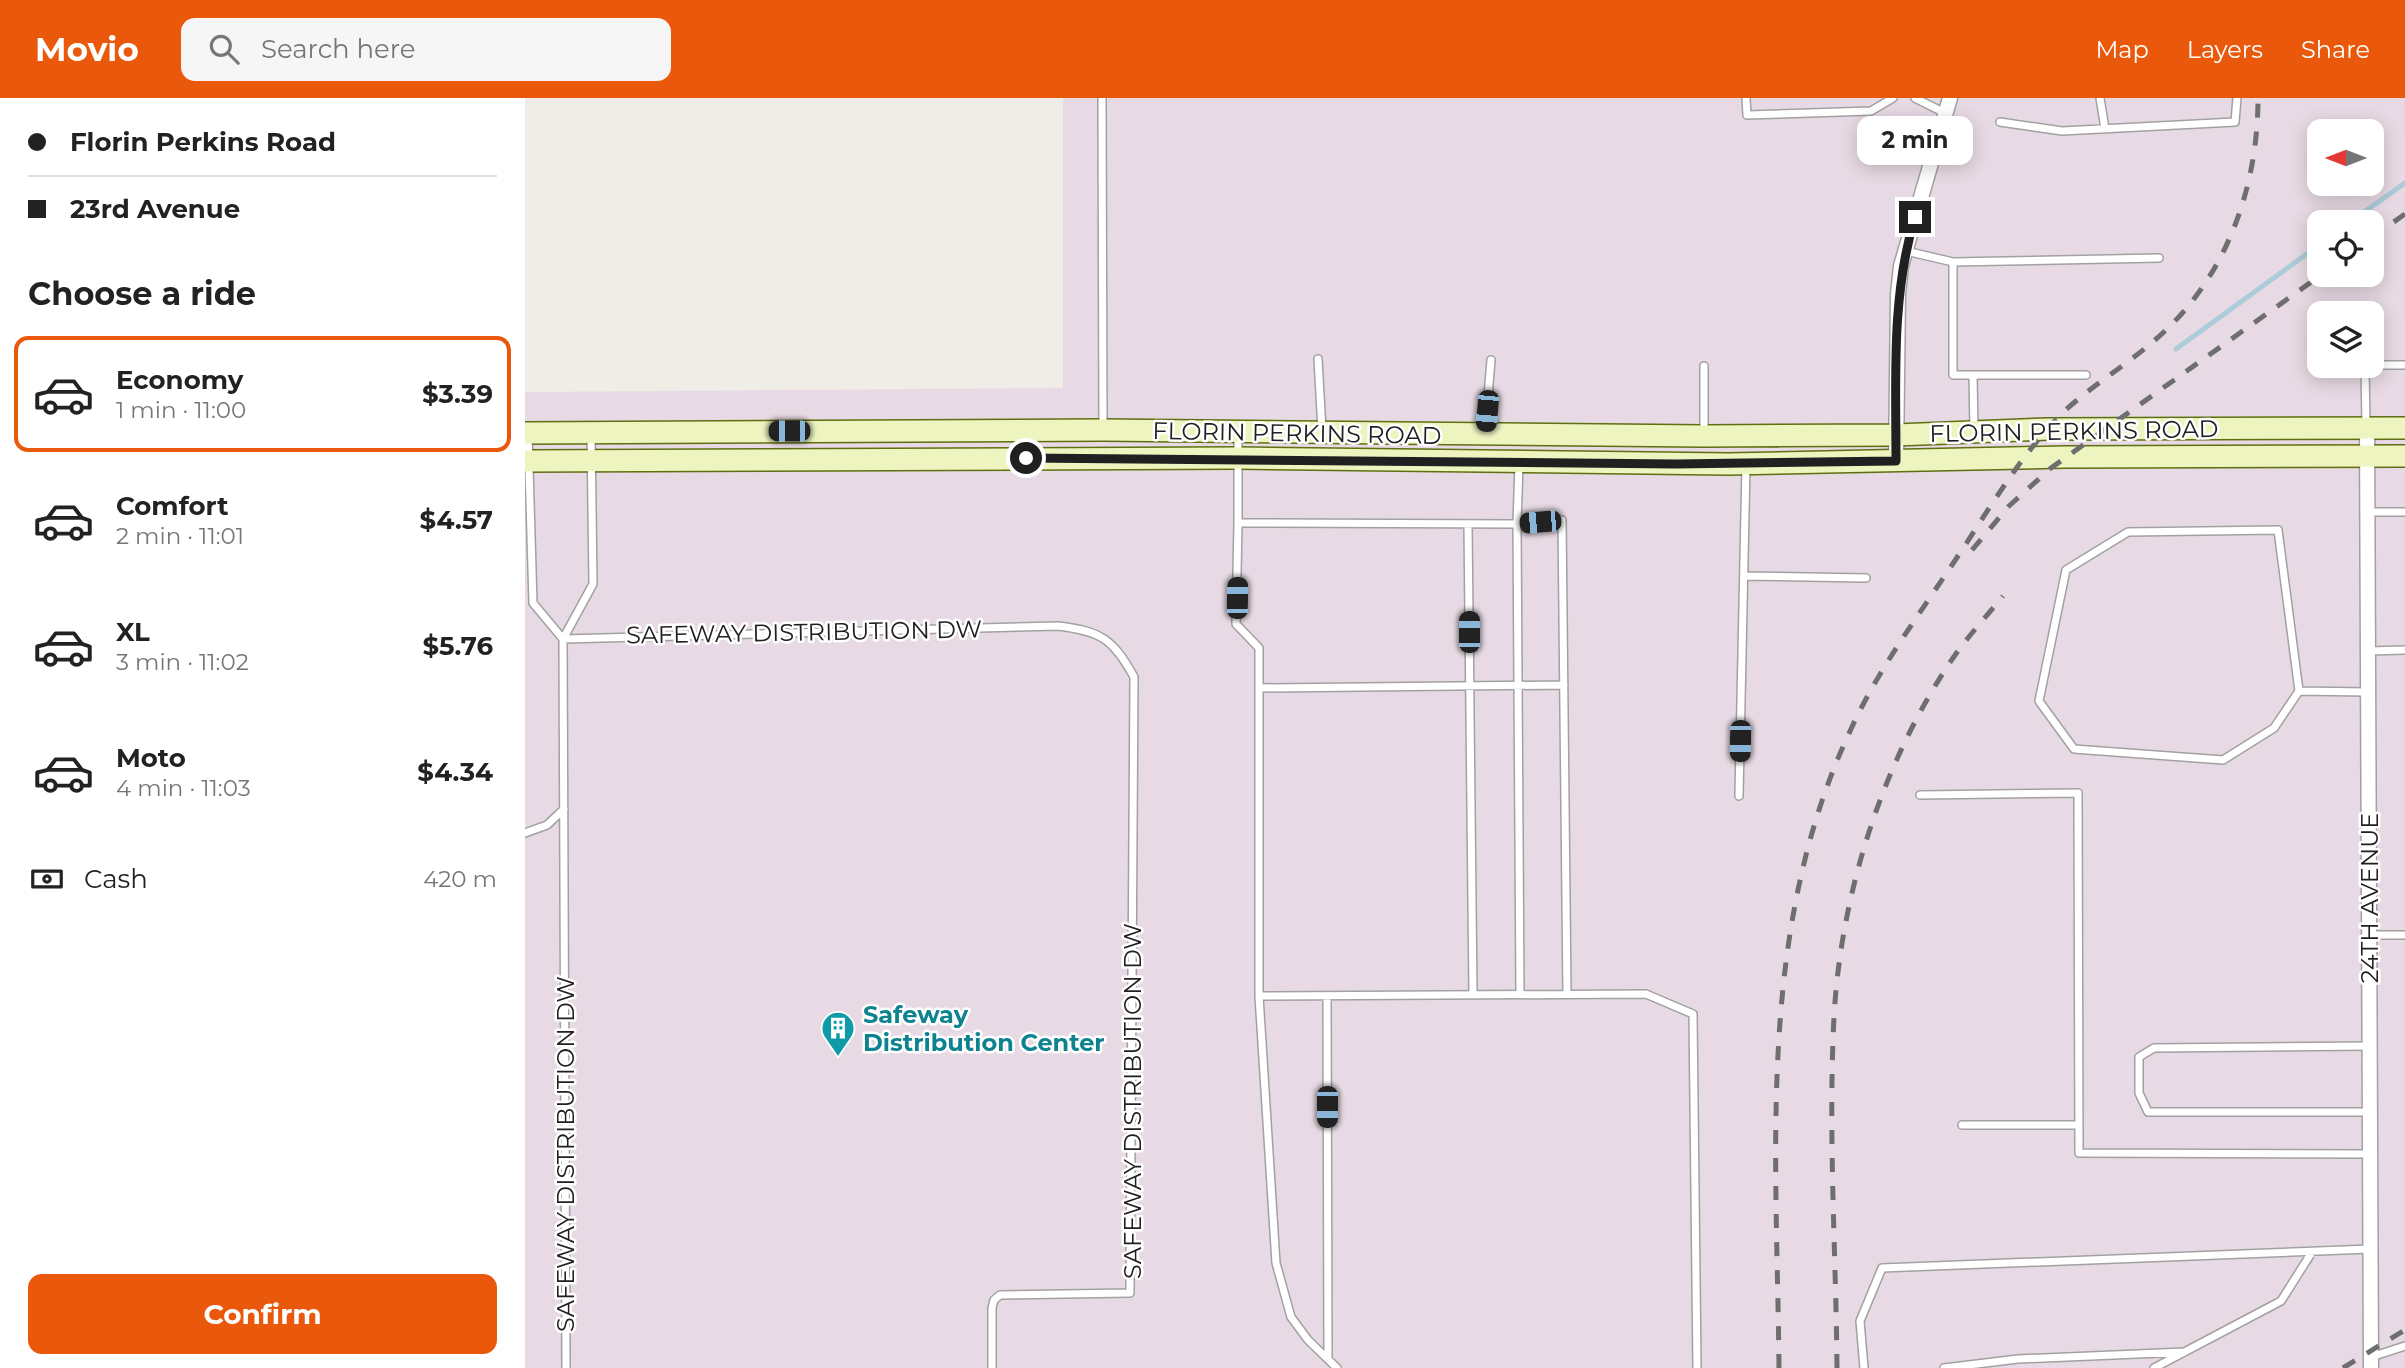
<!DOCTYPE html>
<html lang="en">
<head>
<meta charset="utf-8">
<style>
  body { margin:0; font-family:Montserrat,sans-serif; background:#f6f6f6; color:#222; height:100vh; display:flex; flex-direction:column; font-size:26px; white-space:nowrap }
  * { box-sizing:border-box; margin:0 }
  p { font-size:23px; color:#767676 }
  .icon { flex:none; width:38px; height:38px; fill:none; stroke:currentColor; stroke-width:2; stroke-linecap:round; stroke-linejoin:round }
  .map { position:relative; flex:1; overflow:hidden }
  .side { display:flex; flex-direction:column; background:#fff; width:525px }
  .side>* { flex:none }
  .top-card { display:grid; align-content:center; height:154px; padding:0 28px; background:#fff }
  .needle { width:46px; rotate:270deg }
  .controls { position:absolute; left:1782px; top:21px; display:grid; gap:14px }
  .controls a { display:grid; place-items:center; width:77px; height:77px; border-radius:14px; background:#fff; box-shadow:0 4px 18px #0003; font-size:35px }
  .end { position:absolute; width:32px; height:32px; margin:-16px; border:9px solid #202020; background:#fff; box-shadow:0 0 0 4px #fff }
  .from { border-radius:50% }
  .bubble { position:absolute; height:49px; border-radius:14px; background:#fff; box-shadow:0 4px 18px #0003; font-size:23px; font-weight:700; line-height:49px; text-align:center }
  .car { position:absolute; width:21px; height:42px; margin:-21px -10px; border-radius:9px; box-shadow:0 0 5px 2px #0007; background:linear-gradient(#222 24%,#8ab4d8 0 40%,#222 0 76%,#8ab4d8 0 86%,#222 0) }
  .top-card b { display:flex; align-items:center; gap:24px; height:66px; font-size:26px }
  .top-card b+b { border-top:2px solid #e0e0e0 }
  .top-card i { width:18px; height:18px; background:#222 }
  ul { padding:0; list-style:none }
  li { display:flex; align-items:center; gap:21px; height:116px; margin:0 14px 10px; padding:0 14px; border:4px solid transparent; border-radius:14px }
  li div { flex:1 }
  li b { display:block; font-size:26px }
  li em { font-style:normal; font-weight:700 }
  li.current { border-color:#ea580c }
  li>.icon { width:63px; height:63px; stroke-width:1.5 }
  h2 { padding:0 28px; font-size:32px; line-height:84px }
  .pay { display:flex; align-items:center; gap:18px; height:77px; padding:0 28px; font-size:26px }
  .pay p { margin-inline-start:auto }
  .cta { display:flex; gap:14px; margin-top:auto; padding:14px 28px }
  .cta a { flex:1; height:80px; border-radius:14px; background:#ea580c; color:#fff; font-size:28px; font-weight:700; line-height:80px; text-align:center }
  header { display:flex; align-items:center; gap:42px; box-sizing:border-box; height:98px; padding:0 35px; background:#ea580c; color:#fff }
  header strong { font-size:33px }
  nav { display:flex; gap:38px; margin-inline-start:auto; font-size:24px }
  .search { width:490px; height:63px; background:#f6f6f6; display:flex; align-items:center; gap:18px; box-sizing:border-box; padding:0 24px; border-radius:14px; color:#767676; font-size:26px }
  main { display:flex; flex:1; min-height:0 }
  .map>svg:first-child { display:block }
  .industrial { fill:#e8dae4; fill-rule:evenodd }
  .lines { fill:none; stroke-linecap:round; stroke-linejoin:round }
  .stream { stroke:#acccd9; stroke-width:5 }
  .service-casing { stroke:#a1a1a1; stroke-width:10 }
  .minor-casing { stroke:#a1a1a1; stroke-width:17 }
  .secondary-casing { stroke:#5e6f0f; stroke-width:24 }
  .service { stroke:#fff; stroke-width:7 }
  .minor { stroke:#fff; stroke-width:14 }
  .secondary { stroke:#eef4c0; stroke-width:21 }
  .rail { stroke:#6e6e6e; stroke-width:5; stroke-dasharray:14 14; stroke-linecap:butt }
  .route { stroke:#202020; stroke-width:9 }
  .labels { text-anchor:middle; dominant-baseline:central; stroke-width:5; stroke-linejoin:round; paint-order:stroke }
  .street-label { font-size:24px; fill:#202020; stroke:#fff }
  .culture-label { font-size:24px; font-weight:bold; fill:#0d838f; stroke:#fff; text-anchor:start }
</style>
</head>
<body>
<header>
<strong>Movio</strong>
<div class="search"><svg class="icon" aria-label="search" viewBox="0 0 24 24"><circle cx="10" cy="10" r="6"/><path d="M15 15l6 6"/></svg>Search here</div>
<nav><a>Map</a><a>Layers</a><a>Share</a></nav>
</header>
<main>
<section class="side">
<div class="top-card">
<b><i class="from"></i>Florin Perkins Road</b>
<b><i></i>23rd Avenue</b>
</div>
<h2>Choose a ride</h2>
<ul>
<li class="current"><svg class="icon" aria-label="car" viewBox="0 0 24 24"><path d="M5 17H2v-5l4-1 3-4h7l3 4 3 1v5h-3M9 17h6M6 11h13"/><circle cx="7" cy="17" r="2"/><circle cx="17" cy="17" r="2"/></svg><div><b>Economy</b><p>1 min · 11:00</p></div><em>$3.39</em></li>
<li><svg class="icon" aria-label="car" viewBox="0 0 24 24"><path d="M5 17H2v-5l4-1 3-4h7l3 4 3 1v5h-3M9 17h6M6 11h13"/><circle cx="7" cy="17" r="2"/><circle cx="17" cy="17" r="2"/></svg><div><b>Comfort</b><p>2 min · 11:01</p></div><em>$4.57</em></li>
<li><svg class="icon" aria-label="car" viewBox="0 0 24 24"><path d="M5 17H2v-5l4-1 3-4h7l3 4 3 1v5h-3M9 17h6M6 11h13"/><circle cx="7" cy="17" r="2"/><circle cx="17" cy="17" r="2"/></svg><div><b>XL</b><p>3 min · 11:02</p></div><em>$5.76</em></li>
<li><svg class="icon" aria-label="car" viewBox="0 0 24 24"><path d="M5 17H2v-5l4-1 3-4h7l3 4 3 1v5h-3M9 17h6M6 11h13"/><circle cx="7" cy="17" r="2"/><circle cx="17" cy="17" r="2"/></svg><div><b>Moto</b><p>4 min · 11:03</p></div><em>$4.34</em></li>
</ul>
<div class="pay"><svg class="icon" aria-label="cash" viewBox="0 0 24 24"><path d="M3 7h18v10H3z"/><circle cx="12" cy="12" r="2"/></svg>Cash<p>420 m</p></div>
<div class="cta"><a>Confirm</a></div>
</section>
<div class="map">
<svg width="1880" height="1270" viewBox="0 0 1880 1270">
  <rect width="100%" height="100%" fill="#f0ede7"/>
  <path class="industrial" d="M 538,0 L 1880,0 L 1880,1270 L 0,1270 L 0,294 L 538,290 ZM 1794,33 L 1846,33 L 1846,86 L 1794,86 ZM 1794,124 L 1846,124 L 1846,177 L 1794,177 ZM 1794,215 L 1846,215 L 1846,268 L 1794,268 Z"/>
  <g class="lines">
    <path class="stream" d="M 1825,124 L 1880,85
      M 1651,251 L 1794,147"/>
    <defs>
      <path id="service" d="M 577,0 L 578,328
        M 1221,0 L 1222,17 L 1346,13 L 1368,0
        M 1390,0 L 1420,15
        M 1575,0 L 1580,31
        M 1475,24 L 1537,33 L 1710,24 L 1712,0
        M 1381,153 L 1428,164 L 1634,160
        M 1428,164 L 1428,277 L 1561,277
        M 793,261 L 797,332
        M 1846,267 L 1880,267
        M 1840,268 L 1841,327
        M 1448,277 L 1449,333
        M 713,334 L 713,425
        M 960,334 L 966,262
        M 1179,334 L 1179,268
        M 3,336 L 8,505 L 38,541 L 68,486 L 66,335
        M 1842,414 L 1880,414
        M 943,426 L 948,897
        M 1219,478 L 1341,480
        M 1843,553 L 1880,552
        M 734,590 L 1039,587
        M 1774,593 L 1753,432 L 1603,434 L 1541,472 L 1514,603 L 1549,651 L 1698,662 L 1749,630 L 1774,593 L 1842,594
        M 1395,697 L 1553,695 L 1554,1055 L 1845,1056
        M 1214,698 L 1221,367
        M 0,735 L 22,727 L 39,711
        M 1845,837 L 1880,837
        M 995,897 L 992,426 L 1037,422 L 1042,896
        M 734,898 L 1121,896 L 1168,916 L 1172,1270
        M 802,898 L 803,1260
        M 1845,1014 L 1623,1014 L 1614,995 L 1614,959 L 1629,950 L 1845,948
        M 1437,1027 L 1553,1027
        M 1846,1259 L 1880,1248
        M 41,1270 L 38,541 L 533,528 C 576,533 588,541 609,579 L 605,1195 L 475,1197 L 469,1202 L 467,1210 L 467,1270
        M 812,1270 L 783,1242 L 766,1219 L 751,1165 L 734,898 L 734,550 L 711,526 L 713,425 L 992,426 L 994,366
        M 1339,1270 L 1335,1223 L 1357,1170 L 1845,1151
        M 1419,1270 L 1493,1261 L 1659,1254
        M 1629,1270 L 1756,1203 L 1787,1154"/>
      <path id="minor" d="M 1842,330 L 1846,1270
        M 1371,364 L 1373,196 L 1376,168 L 1425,0"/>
      <path id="secondary" d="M 0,335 L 578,332 L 1179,338 L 1371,337 L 1523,331 L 1880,330
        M 0,363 L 713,360 L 1203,366 L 1539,359 L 1880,358"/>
    </defs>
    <use href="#service" class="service-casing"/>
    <use href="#minor" class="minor-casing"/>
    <use href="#secondary" class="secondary-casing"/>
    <use href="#service" class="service"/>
    <use href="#minor" class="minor"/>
    <use href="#secondary" class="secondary"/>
    <path class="rail" d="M 1846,140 L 1880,116
      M 1447,452 L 1484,408 L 1526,370 L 1796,177
      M 1254,1270 C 1252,1054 1231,832 1326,631 C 1353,572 1391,521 1427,467 C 1458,421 1488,369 1525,328 C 1555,294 1597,271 1630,242 C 1701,181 1733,90 1733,0
      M 1312,1270 C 1311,1154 1303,1035 1309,919 C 1316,794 1358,663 1428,560 C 1443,538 1462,518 1478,498
      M 1818,1270 L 1878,1233"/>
  </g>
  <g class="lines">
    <path class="route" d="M 501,360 L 1151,366 L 1371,363 C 1371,282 1366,198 1390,119"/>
  </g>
  <defs>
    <symbol id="building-pin" viewBox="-11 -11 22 30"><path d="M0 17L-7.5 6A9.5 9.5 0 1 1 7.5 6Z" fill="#0f9aa8" stroke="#fff"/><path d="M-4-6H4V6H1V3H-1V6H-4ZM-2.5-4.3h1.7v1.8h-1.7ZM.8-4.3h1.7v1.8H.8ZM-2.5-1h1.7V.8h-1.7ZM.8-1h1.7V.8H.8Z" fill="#fff"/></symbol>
  </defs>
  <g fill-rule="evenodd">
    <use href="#building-pin" x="294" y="911" width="38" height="52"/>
  </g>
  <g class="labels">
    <g class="street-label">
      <text transform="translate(1549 333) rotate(-1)">FLORIN PERKINS ROAD</text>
      <text transform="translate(772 335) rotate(1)">FLORIN PERKINS ROAD</text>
      <text transform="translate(279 534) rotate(-1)">SAFEWAY DISTRIBUTION DW</text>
      <text transform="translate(1844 800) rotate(-90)">24TH AVENUE</text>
      <text transform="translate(607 1003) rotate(-90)">SAFEWAY DISTRIBUTION DW</text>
      <text transform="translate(40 1056) rotate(-90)">SAFEWAY DISTRIBUTION DW</text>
    </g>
    <g class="culture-label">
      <text x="338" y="916">Safeway<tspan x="338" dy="28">Distribution Center</tspan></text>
    </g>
  </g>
</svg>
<div class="controls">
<a><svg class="needle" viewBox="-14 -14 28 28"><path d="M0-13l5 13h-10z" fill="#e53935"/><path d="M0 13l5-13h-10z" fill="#767676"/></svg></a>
<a><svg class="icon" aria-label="locate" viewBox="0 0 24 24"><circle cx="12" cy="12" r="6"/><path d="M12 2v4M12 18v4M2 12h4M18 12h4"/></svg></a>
<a><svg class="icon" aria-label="layers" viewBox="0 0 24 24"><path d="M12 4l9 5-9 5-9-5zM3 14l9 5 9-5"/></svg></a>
</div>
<i class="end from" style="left:501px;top:360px"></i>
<i class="end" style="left:1390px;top:119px"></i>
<div class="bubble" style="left:1332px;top:18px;width:116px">2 min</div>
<i class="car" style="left:962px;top:313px;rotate:185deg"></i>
<i class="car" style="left:264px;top:333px;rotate:270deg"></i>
<i class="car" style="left:1015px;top:424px;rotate:265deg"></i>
<i class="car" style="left:712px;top:500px;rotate:1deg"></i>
<i class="car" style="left:944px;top:534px;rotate:0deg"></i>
<i class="car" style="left:1215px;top:643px;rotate:181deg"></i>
<i class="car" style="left:802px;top:1009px;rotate:180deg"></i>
</div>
</main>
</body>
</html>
